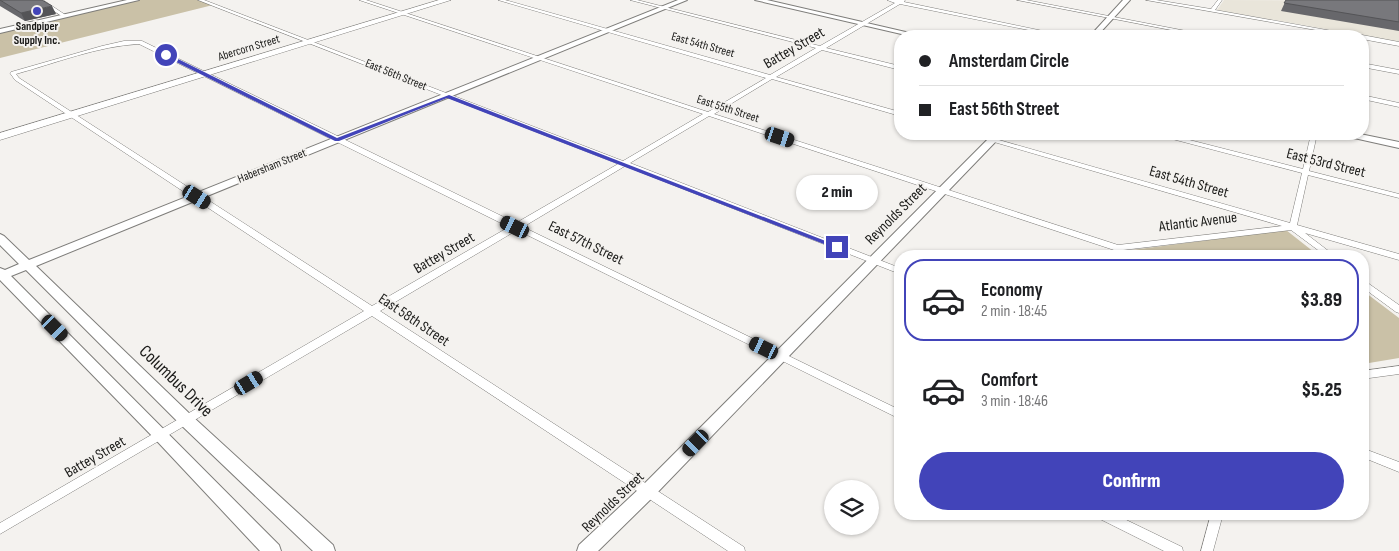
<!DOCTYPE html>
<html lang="en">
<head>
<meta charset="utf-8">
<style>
  body { margin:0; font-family:"Sofia Sans Condensed",sans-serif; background:#f2f2f2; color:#202124; height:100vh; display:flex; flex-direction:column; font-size:19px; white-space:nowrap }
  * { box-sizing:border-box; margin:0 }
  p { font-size:16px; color:#757577 }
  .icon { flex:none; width:28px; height:28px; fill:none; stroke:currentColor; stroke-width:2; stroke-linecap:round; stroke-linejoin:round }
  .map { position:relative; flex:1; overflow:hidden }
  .drawer { position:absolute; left:894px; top:250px; width:475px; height:270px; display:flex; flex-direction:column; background:#fff; border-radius:20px; box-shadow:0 1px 4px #0004 }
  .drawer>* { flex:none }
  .hud { position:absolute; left:894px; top:30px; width:475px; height:110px; border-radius:20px; box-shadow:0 1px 4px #0004; display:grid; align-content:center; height:110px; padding:0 25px; background:#fff }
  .tools { position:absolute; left:824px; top:480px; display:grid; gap:10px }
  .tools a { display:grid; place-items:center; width:55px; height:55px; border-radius:50%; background:#fff; box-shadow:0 1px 4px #0004; font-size:25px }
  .end { position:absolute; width:22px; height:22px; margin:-11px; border:6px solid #4244b9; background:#fff; box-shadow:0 0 0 2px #fff }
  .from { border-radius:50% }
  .bubble { position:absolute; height:35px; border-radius:18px; background:#fff; box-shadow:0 1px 4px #0004; font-size:16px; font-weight:800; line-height:35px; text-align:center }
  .car { position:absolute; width:15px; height:30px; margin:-15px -8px; border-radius:6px; box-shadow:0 0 4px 1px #0007; background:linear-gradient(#222 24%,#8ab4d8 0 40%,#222 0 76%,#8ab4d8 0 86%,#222 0) }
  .hud b { display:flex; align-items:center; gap:18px; height:48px; font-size:19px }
  .hud b+b { border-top:1px solid #e0e0e0 }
  .hud i { width:12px; height:12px; background:#202124 }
  ul { padding:9px 0 0; list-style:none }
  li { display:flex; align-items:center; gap:15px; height:82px; margin:0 10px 8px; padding:0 15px; border:2px solid transparent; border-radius:20px }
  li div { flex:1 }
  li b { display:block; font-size:19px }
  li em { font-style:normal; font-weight:800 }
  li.selected { border-color:#4244b9 }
  li>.icon { width:45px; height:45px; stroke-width:1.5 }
  .cta { display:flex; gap:10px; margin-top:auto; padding:10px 25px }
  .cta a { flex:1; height:58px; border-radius:30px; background:#4244b9; color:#fff; font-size:20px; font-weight:800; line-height:58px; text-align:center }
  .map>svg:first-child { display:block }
  .built { fill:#e9e5da }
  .green { fill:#cac1a7 }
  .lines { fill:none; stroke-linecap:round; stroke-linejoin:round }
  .street-casing { stroke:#7e7d7a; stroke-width:1 }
  .secondary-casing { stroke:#7e7d7a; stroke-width:2 }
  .primary-casing { stroke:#7e7d7a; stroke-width:1 }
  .street { fill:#fff; fill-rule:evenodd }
  .secondary { fill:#fff; fill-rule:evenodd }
  .primary { fill:#fff; fill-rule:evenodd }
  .wall { fill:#67676b }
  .shaded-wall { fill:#545457 }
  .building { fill:#78787c; stroke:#545457 }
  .route { fill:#4244b9 }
  .poi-dot { fill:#4244b9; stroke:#f4f2ef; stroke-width:2 }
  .labels { text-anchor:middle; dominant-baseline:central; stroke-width:4; stroke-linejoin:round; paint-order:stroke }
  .far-poi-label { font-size:12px; font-weight:bold; fill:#1a1a18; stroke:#f4f2ef }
  .far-street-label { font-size:12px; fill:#1a1a18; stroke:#f4f2ef }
  .street-label { font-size:15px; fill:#1a1a18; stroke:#f4f2ef }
  .near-street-label { font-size:18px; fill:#1a1a18; stroke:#f4f2ef }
</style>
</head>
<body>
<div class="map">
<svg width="1399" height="551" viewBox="0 0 1399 551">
  <rect width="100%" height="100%" fill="#f4f2ef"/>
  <path class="built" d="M 1224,0 L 1399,1 L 1399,42 L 1217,10 Z"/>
  <path class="green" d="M 136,0 L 200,0 L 213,5 L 0,58 L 0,31 Z
    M 1286,230 L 1319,256 L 1129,256 L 1124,251 Z
    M 1362,290 L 1399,318 L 1399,358 L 1363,364 Z"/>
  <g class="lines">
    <defs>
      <path id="street" d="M 38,0 L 43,0 L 67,16 L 63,17 Z
        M 198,0 L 204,0 L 623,161 L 703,114 L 359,0 L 366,0 L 708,112 L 766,78 L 498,0 L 505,0 L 770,75 L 816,48 L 630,0 L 637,0 L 820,46 L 895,3 L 887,0 L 905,0 L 904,2 L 1067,36 L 1058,36 L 900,4 L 826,48 L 900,66 L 900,70 L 822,50 L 776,77 L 900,112 L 900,116 L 772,79 L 714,114 L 1118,245 L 1282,226 L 970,135 L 969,134 L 978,134 L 1290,223 L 1302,173 L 1157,135 L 1156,134 L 1166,134 L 1303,169 L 1311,134 L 1317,134 L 1309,171 L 1399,194 L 1399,198 L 1308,175 L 1297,225 L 1399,254 L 1399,260 L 1305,233 L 1335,256 L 1326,256 L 1291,230 L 1123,250 L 1128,256 L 1120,256 L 1114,250 L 709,116 L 630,163 L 900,268 L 900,274 L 625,166 L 523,227 L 900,410 L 900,419 L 517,230 L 380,311 L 744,547 L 745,551 L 728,551 L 372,316 L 0,534 L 0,523 L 364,311 L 15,80 L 10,73 L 11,72 L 102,46 L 124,41 L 142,41 L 516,223 L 618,164 ZM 139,44 L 509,227 L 372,306 L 19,78 L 16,74 C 56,63 98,46 139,44 Z
        M 1017,0 L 1026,0 L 1212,36 L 1202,36 Z
        M 1146,0 L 1156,0 L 1211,9 L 1218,0 L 1222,0 L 1215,10 L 1360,36 L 1350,36 Z
        M 1362,35 L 1399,42 L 1399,46 L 1362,39 L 1362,36 L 1360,36 Z
        M 1362,63 L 1399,70 L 1399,74 L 1362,67 Z
        M 1362,95 L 1399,103 L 1399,107 L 1362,99 Z
        M 1362,279 L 1399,305 L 1399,313 L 1396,312 L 1362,287 Z
        M 1399,366 L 1399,374 L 1362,379 L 1362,371 Z
        M 1362,448 L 1399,462 L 1399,472 L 1362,457 Z
        M 1096,514 L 1114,514 L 1182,547 L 1183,551 L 1164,551 L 1098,518 Z
        M 1211,514 L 1223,514 L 1213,551 L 1201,551 Z"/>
      <path id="secondary" d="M 127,0 L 139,0 L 0,33 L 0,29 Z
        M 678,0 L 687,0 L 36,266 L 192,416 L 333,545 L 335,551 L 313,551 L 180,424 L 26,270 L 11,276 L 279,545 L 281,551 L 260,551 L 155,439 L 0,280 L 0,268 L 5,270 L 19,264 L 0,245 L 0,234 L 4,236 L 29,260 Z
        M 755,0 L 767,0 L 923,36 L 910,36 Z
        M 1123,0 L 1130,0 L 1097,36 L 1090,36 Z
        M 993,134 L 1003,134 L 653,497 L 598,551 L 577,551 L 579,545 L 641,487 Z
        M 1343,134 L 1360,134 L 1399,142 L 1399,148 L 1345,136 Z"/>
      <path id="primary" d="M 439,0 L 451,0 L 0,140 L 0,133 Z"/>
    </defs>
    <use href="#street" class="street-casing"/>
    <use href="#secondary" class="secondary-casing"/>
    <use href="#primary" class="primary-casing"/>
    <use href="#street" class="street"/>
    <use href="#secondary" class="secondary"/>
    <use href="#primary" class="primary"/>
  </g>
  <path class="wall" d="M 0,0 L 56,14 L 25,21 L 0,6 Z
    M 1286,0 L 1399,0 L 1399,31 L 1281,11 Z"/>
  <path class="shaded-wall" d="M 52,6 L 56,14 L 25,21 L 21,13 Z"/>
  <path class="building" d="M 0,0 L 42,0 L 52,6 L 21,13 Z
    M 1286,0 L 1399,0 L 1399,22 L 1284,3 Z"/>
  <path class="route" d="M 164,54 L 168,54 L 337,138 L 449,95 L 841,247 L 834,248 L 447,98 L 339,141 L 335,141 L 164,56 Z"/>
  <circle class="poi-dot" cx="37" cy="11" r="5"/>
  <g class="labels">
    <g class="far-poi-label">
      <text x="37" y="26">Sandpiper<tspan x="37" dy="14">Supply Inc.</tspan></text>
    </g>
    <g class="far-street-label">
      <text transform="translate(703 45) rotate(16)">East 54th Street</text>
      <text transform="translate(249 48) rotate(-17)">Abercorn Street</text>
      <text transform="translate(396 75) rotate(22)">East 56th Street</text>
      <text transform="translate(728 109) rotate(18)">East 55th Street</text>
      <text transform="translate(272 166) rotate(-22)">Habersham Street</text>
    </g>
    <g class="street-label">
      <text transform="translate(794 48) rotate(-30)">Battey Street</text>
      <text transform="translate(1326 163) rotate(14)">East 53rd Street</text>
      <text transform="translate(1189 182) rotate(16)">East 54th Street</text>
      <text transform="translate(896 214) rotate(-45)">Reynolds Street</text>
      <text transform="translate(1198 222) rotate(-7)">Atlantic Avenue</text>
      <text transform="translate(586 243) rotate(26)">East 57th Street</text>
      <text transform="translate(444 253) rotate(-30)">Battey Street</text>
      <text transform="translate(414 320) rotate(34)">East 58th Street</text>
      <text transform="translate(95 457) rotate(-30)">Battey Street</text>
      <text transform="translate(613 502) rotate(-44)">Reynolds Street</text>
    </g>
    <g class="near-street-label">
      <text transform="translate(176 381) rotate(44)">Columbus Drive</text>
    </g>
  </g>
</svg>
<div class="tools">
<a><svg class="icon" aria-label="layers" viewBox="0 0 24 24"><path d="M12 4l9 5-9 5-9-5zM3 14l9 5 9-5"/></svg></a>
</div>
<i class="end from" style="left:166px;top:55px"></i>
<i class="end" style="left:837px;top:247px"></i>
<div class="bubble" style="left:796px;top:175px;width:82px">2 min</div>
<i class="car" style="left:780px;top:137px;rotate:108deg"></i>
<i class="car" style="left:197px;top:197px;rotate:123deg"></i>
<i class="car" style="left:515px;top:227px;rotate:296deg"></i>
<i class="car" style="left:55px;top:328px;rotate:135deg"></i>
<i class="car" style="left:764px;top:348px;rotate:296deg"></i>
<i class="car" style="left:249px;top:383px;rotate:59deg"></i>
<i class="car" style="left:696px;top:443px;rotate:224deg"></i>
<div class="hud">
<b><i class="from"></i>Amsterdam Circle</b>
<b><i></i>East 56th Street</b>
</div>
<section class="drawer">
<ul>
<li class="selected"><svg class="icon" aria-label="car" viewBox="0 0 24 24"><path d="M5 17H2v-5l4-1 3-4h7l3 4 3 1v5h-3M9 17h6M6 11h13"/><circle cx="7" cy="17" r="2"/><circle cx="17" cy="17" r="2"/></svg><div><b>Economy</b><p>2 min · 18:45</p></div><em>$3.89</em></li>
<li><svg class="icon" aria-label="car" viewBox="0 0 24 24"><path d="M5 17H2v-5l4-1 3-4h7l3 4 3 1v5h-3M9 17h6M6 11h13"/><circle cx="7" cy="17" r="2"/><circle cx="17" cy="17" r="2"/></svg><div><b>Comfort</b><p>3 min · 18:46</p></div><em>$5.25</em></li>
</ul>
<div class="cta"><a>Confirm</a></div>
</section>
</div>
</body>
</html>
